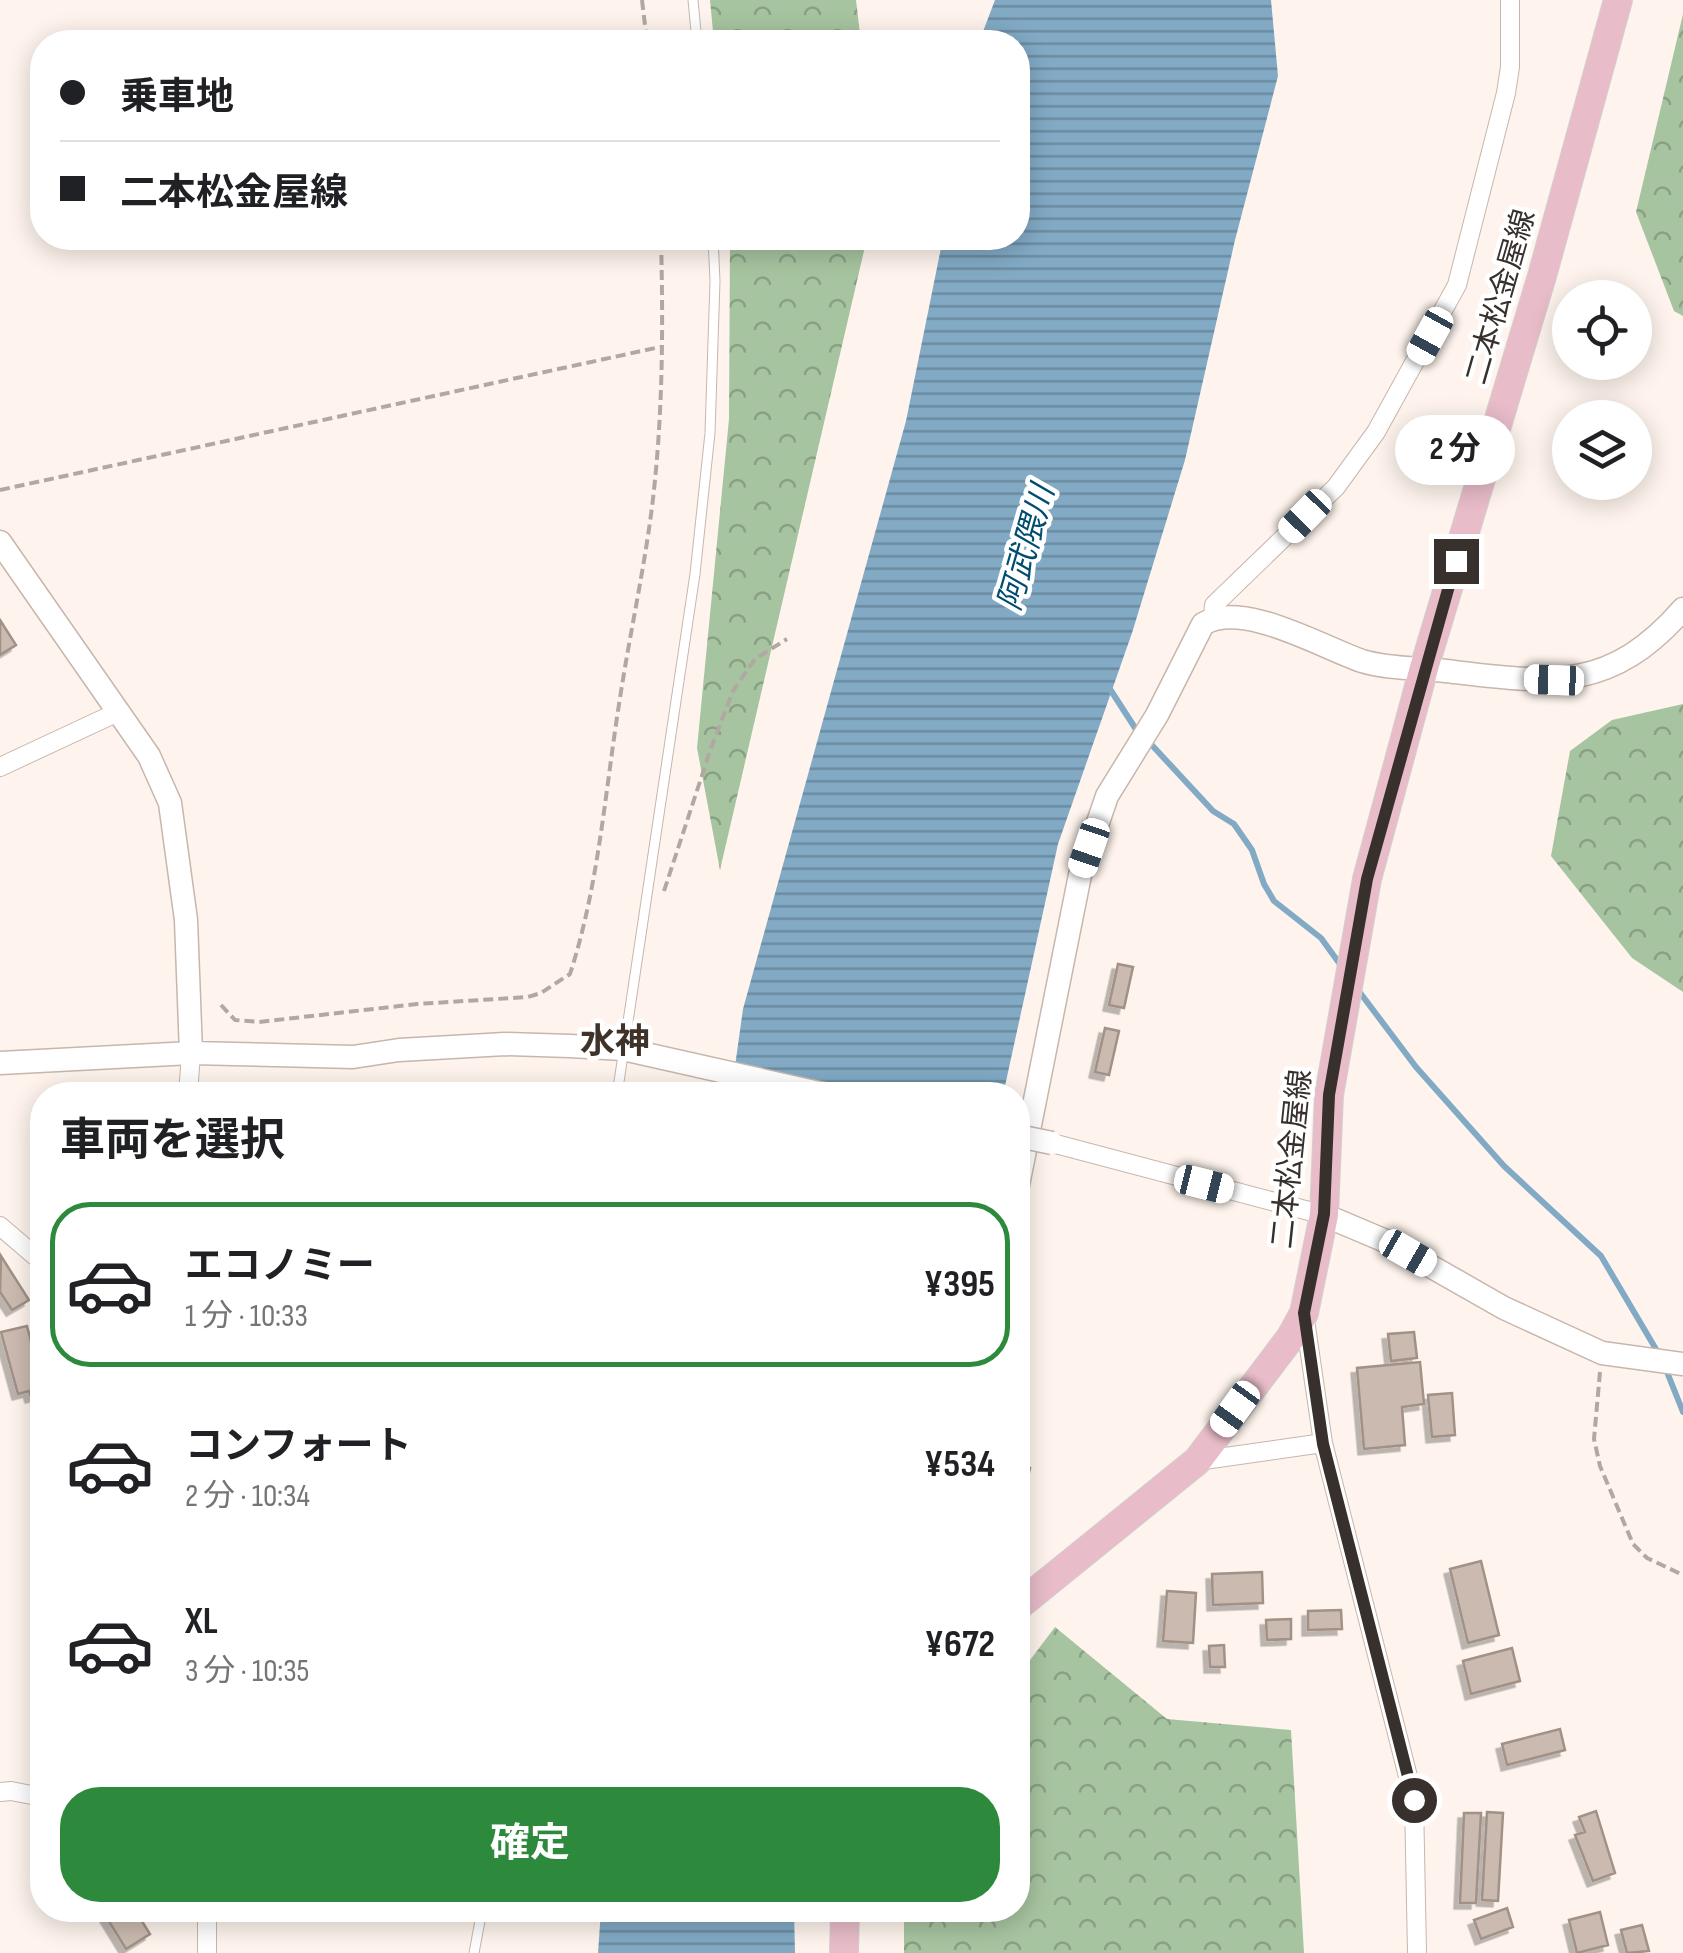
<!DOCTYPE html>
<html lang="ja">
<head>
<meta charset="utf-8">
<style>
  body { margin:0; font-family:"Sofia Sans Condensed","Noto Sans JP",sans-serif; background:#f2f2f2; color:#202124; height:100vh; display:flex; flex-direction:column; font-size:38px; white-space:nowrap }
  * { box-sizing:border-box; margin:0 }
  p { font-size:32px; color:#757577 }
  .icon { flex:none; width:55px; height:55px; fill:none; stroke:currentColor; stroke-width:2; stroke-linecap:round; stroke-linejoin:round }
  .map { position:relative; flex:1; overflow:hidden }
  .sheet { position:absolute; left:30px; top:1082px; width:1000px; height:840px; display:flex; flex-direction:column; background:#fff; border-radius:40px; box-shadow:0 5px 25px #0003 }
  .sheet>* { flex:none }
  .top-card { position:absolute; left:30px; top:30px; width:1000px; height:220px; border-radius:40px; box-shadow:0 5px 25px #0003; display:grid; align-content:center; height:220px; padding:0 30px; background:#fff }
  .buttons { position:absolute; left:1552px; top:280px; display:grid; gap:20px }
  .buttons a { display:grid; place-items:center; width:100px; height:100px; border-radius:50%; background:#fff; box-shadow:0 5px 25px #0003; font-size:50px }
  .end { position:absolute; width:45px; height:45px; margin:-22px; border:12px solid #37302c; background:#fff; box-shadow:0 0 0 5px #fff }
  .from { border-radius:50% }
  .bubble { position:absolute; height:70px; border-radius:35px; background:#fff; box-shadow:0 5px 25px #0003; font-size:32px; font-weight:700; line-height:70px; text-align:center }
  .car { position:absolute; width:30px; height:60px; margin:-30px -15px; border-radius:12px; box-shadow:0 0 8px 2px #0007; background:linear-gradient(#fff 24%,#345 0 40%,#fff 0 76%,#345 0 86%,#fff 0) }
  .top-card b { display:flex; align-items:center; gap:35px; height:95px; font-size:38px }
  .top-card b+b { border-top:2px solid #e0e0e0 }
  .top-card i { width:25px; height:25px; background:#202124 }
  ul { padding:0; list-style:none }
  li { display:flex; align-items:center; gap:30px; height:165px; margin:0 20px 15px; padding:0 10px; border:5px solid transparent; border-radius:40px }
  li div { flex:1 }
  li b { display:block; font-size:38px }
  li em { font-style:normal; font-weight:700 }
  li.selected { border-color:#2d8a3c }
  li>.icon { width:90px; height:90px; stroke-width:1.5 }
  h2 { padding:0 30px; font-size:45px; line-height:120px }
  .primary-button { display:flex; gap:20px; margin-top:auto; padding:20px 30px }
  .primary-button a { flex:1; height:115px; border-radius:40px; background:#2d8a3c; color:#fff; font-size:40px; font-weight:700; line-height:115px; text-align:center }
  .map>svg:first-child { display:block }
  .forest { fill:url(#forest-crowns) }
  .water { fill:url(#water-rules) }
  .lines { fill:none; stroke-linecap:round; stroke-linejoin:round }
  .stream { stroke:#82aac5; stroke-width:6 }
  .building { fill:#cbbaaf; stroke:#a19187; stroke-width:2.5; filter:url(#shadow) }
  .service-casing { stroke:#c7b6ac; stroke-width:11 }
  .minor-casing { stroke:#c7b6ac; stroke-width:20 }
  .tertiary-casing { stroke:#c7b6ac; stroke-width:25 }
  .primary-casing { stroke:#d3d1d1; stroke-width:30 }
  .path { stroke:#b1a8a2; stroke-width:4; stroke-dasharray:10 5; stroke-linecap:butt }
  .service { stroke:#fff; stroke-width:9 }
  .minor { stroke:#fff; stroke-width:18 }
  .tertiary { stroke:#fff; stroke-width:22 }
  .primary { stroke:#e8bcc9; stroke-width:28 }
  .tertiary-bridge-casing { stroke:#c7b6ac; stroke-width:25; stroke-linecap:butt }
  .tertiary-bridge { stroke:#fff; stroke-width:22 }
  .route { stroke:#37302c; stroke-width:12 }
  .labels { text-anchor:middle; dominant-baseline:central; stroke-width:9; stroke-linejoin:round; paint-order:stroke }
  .street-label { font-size:30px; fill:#37302c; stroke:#fff }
  .water-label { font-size:32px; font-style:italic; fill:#004d71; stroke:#fff }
  .quarter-label { font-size:35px; font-weight:bold; fill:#3f3229; stroke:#fff }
</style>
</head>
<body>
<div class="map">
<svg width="1683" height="1953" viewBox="0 0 1683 1953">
  <defs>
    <pattern id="forest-crowns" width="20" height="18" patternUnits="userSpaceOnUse" patternTransform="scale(2.5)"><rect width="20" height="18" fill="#a7c4a0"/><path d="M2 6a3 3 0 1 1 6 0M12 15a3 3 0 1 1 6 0" fill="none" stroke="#89a083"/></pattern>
    <pattern id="water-rules" width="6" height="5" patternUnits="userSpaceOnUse" patternTransform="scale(2.5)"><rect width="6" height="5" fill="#82aac5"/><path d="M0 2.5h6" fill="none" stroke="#6b8ba0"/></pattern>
    <filter id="shadow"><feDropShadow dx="-5.5" dy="5.5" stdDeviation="0" flood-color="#0004"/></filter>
  </defs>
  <rect width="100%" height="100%" fill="#fef4ed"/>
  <path class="forest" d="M 710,0 L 856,0 L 861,42 L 714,42 Z
    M 1683,14 L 1683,316 L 1674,311 L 1636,212 Z
    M 730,238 L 867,238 L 720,870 L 697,748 L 729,419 Z
    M 1683,704 L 1683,992 L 1632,958 L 1551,856 L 1570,751 L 1612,720 Z
    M 1055,1627 L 1167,1719 L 1291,1730 L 1304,1953 L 904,1953 L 904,1910 L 1018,1910 L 1018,1676 Z"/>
  <path class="water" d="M 995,0 L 1271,0 L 1278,76 L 1235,240 L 1185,460 L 1132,633 L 1058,844 L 1003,1095 L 731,1095 L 743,1009 L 906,421 L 943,238 L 1018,238 L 1018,42 L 979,42 Z
    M 601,1910 L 794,1910 L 795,1953 L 598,1953 Z"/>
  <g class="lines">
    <path class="stream" d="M 1108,686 L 1139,734
      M 1149,742 L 1213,811 L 1234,824 L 1252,850 L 1264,884 L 1274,901 L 1321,938 L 1342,967
      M 1358,990 L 1416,1067 L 1504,1166 L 1601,1256 L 1660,1356
      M 1665,1367 L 1683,1412"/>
  </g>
  <path class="building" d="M 0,620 L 16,645 L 0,655 Z
    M 1118,964 L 1133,967 L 1124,1008 L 1109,1005 Z
    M 1105,1028 L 1119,1031 L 1109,1075 L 1095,1072 Z
    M 1,1256 L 29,1300 L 12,1310 L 0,1292 Z
    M 27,1326 L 42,1385 L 42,1394 L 31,1397 L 29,1391 L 18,1394 L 1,1332 Z
    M 1414,1332 L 1417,1358 L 1391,1361 L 1388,1334 Z
    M 1420,1362 L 1424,1404 L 1402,1407 L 1405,1445 L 1364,1449 L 1357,1368 Z
    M 1452,1393 L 1455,1435 L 1432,1437 L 1428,1395 Z
    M 1018,1465 L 1030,1468 L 1019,1518 L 1018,1517 Z
    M 1481,1561 L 1499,1635 L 1468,1643 L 1450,1569 Z
    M 1262,1572 L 1263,1603 L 1213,1605 L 1212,1574 Z
    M 1167,1591 L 1196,1593 L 1193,1643 L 1163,1641 Z
    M 1341,1610 L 1342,1629 L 1308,1630 L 1308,1611 Z
    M 1291,1619 L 1291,1639 L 1267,1640 L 1266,1620 Z
    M 1224,1645 L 1225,1667 L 1210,1667 L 1209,1646 Z
    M 1512,1648 L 1520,1681 L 1471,1694 L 1463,1661 Z
    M 1560,1729 L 1565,1750 L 1507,1765 L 1502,1744 Z
    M 1596,1811 L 1615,1873 L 1593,1881 L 1575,1835 L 1585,1832 L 1579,1817 Z
    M 1487,1812 L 1503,1813 L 1498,1901 L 1482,1900 Z
    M 1464,1813 L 1481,1813 L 1476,1903 L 1460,1903 Z
    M 1507,1908 L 1513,1927 L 1481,1939 L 1474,1920 Z
    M 102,1910 L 135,1910 L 150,1934 L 126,1949 Z
    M 1600,1912 L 1608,1945 L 1577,1953 L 1569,1920 Z
    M 1642,1925 L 1649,1951 L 1627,1953 L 1621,1930 Z"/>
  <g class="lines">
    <defs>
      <path id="service" d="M 693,0 L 697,42
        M 617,1095 L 695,574 L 710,433 L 715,281 L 713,238
        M 474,1953 L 482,1910"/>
      <path id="minor" d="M 1213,618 L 1214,605 L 1336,487 L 1376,432 L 1457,285 L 1506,93 L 1510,67 L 1510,0
        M 0,767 L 118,712
        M 188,1095 L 191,1053
        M 1052,1143 L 1324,1215
        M 0,1226 L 42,1262
        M 1304,1313 L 1323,1443 L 1414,1800 L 1417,1953
        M 1197,1461 L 1323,1443
        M 0,1792 L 11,1791 L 42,1797
        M 207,1953 L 207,1910"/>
      <path id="tertiary" d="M 0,542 L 149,756 L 170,803 L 186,920 L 191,1053
        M 0,1063 L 191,1053 L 353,1057 L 399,1050 L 505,1044 L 570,1046 L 623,1049 L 828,1095
        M 1018,1185 L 1080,875 L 1107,796 L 1157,715 L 1203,624 C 1243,600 1321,647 1362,661 C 1388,669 1419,668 1446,671 C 1548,683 1609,694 1683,609
        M 1324,1215 L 1388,1242 L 1504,1308 L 1602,1353 L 1683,1364"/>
      <path id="primary" d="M 1018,1606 L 1197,1461 L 1291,1337 L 1304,1313 L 1324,1215 L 1329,1095 L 1367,879 L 1424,668 L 1542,276 L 1618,0
        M 844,1953 L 845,1910"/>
    </defs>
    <use href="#service" class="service-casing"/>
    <use href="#minor" class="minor-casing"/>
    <use href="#tertiary" class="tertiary-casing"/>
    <use href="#primary" class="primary-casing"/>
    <path class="path" d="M 642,0 L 647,42
      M 0,490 L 660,347
      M 664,891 L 711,748 L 733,691 L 755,659 L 787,639
      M 221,1005 L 235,1020 L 259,1022 L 417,1004 L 528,997 L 541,993 L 570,974 C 599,885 605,791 620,698 C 631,626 648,553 655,480 C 663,400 663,318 661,238
      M 1600,1372 L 1594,1439 L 1600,1466 L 1633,1544 L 1647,1558 L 1683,1575"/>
    <use href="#service" class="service"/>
    <use href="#minor" class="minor"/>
    <use href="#tertiary" class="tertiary"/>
    <use href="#primary" class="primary"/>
    <defs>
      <path id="tertiary-bridge" d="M 1018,1136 L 1052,1143"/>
    </defs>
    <use href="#tertiary-bridge" class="tertiary-bridge-casing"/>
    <use href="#tertiary-bridge" class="tertiary-bridge"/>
  </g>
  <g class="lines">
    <path class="route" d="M 1414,1800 L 1323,1444 L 1304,1313 L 1324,1214 L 1329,1095 L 1367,879 L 1456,561"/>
  </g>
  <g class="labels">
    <g class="street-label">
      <text transform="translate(1501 297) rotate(-74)">二本松金屋線</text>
      <text transform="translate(1292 1159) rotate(-84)">二本松金屋線</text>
    </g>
    <g class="water-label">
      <text transform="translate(1027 548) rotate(-74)">阿武隈川</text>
    </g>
    <g class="quarter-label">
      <text x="615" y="1042">水神</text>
    </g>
  </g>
</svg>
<div class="buttons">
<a><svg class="icon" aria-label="locate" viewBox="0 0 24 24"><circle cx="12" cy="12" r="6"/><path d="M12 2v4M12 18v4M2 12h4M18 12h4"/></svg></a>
<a><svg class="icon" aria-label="layers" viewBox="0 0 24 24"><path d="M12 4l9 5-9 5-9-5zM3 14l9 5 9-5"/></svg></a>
</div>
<i class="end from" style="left:1414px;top:1800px"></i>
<i class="end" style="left:1456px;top:561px"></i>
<div class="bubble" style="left:1395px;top:415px;width:120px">2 分</div>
<i class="car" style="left:1430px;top:336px;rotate:209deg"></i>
<i class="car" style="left:1305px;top:516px;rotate:224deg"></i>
<i class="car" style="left:1554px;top:680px;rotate:272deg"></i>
<i class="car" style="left:1089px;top:848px;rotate:199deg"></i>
<i class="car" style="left:1204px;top:1184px;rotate:104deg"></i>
<i class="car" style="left:1408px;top:1253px;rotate:120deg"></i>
<i class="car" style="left:1235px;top:1409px;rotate:216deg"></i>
<div class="top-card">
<b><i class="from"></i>乗車地</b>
<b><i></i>二本松金屋線</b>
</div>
<section class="sheet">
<h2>車両を選択</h2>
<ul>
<li class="selected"><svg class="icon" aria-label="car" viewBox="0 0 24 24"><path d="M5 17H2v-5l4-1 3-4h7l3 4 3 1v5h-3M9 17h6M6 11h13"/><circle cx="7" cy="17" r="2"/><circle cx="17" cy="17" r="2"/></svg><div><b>エコノミー</b><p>1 分 · 10:33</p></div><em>¥395</em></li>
<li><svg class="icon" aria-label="car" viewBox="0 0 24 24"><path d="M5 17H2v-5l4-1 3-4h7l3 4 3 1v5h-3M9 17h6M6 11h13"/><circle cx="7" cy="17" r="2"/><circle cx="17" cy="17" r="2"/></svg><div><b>コンフォート</b><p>2 分 · 10:34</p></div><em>¥534</em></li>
<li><svg class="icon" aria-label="car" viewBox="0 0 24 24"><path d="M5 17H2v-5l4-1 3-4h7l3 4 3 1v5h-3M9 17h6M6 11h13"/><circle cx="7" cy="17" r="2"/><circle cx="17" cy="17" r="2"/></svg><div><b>XL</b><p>3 分 · 10:35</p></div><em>¥672</em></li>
</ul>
<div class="primary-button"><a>確定</a></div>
</section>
</div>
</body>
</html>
